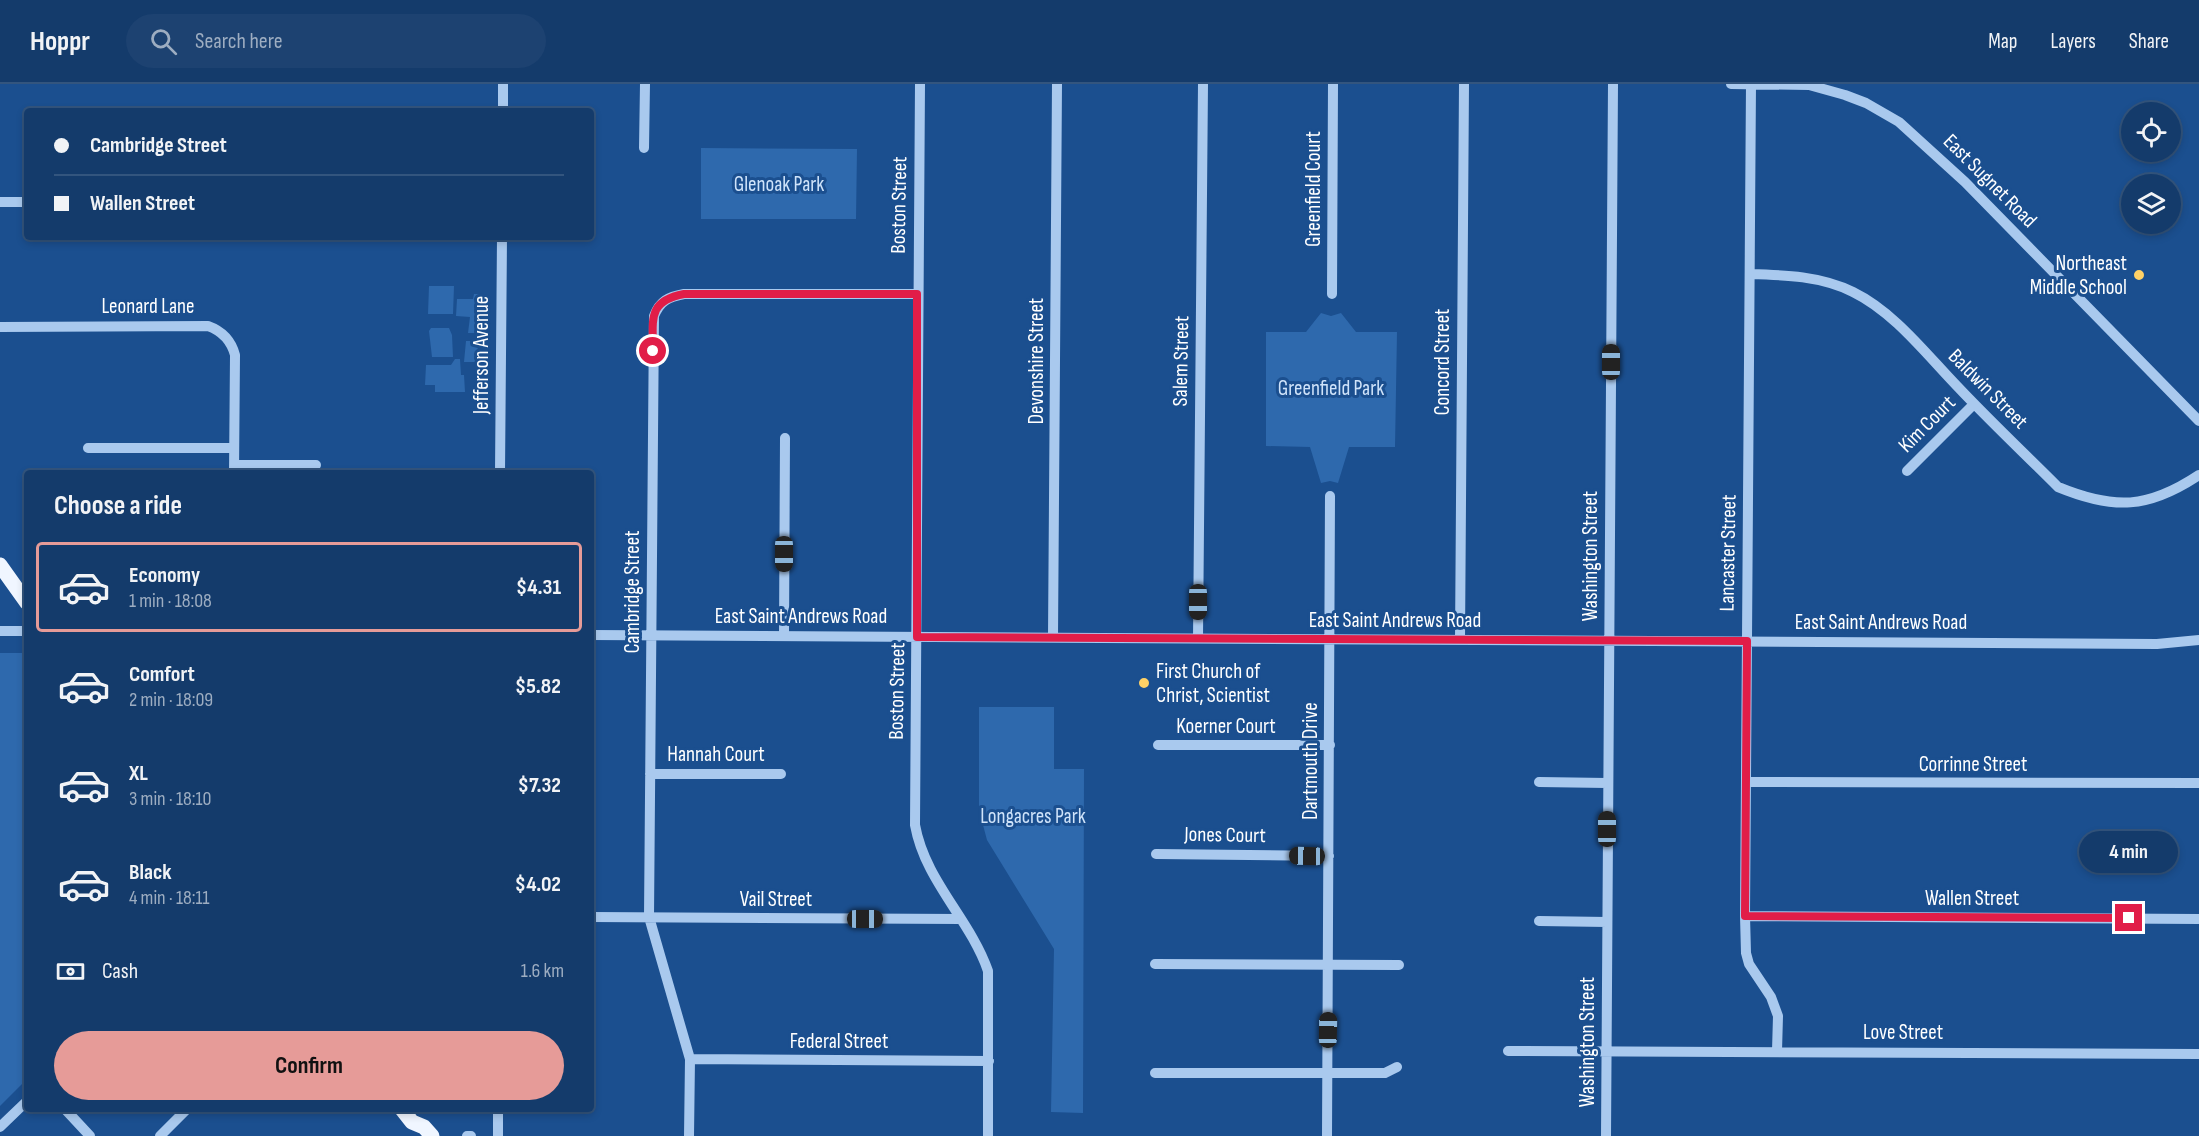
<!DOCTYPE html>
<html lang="en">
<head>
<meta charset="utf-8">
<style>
  body { margin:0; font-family:"Sofia Sans Condensed",sans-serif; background:#1d4271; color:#f1f3f6; height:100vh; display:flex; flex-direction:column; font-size:22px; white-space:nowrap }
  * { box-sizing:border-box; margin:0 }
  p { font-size:20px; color:#9dadc1 }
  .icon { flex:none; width:33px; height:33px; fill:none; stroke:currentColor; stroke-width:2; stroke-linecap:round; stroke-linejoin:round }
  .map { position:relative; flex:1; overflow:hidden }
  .side { position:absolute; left:24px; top:386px; width:570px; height:642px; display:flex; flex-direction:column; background:#143b6b; border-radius:6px; box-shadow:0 3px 9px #0003,0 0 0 2px #33557e }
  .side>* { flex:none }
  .hud { position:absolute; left:24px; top:24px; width:570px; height:132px; border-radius:6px; box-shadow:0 3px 9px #0003,0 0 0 2px #33557e; display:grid; align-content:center; height:132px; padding:0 30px; background:#143b6b }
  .buttons { position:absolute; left:2121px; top:18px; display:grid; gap:12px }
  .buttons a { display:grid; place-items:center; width:60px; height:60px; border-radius:50%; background:#143b6b; box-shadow:0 3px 9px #0003,0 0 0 2px #33557e; font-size:30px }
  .end { position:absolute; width:27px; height:27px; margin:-14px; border:8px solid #e11d48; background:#fff; box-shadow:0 0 0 3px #fff }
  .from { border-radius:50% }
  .bubble { position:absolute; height:42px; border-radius:21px; background:#143b6b; box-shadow:0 3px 9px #0003,0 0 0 2px #33557e; font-size:20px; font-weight:700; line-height:42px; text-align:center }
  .car { position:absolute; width:18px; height:36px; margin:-18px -9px; border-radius:8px; box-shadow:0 0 4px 2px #0007; background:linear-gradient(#222 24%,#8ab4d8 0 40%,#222 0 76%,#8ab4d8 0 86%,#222 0) }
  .hud b { display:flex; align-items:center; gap:21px; height:57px; font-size:22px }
  .hud b+b { border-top:2px solid #33557e }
  .hud i { width:15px; height:15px; background:#f1f3f6 }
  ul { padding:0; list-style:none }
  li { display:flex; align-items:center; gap:18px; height:90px; margin:0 12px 9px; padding:0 18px; border:3px solid transparent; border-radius:6px }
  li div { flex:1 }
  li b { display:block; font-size:22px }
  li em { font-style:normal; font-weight:700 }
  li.active { border-color:#e69b98 }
  li>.icon { width:54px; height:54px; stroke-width:1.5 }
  h2 { padding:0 30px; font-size:27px; line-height:72px }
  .pay { display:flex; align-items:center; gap:15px; height:66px; padding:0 30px; font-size:22px }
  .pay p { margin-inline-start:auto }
  .button { display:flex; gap:12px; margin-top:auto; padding:12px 30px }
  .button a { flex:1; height:69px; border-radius:36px; background:#e69b98; color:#111; font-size:24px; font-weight:700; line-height:69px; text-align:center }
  header { display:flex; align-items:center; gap:36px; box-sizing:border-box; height:84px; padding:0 30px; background:#143b6b; border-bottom:2px solid #33557e }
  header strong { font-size:28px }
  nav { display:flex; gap:33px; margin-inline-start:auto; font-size:21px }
  .search { width:420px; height:54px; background:#1d4271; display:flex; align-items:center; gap:15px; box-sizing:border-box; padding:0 21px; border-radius:33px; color:#9dadc1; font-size:22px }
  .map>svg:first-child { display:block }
  .green { fill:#2e69ad }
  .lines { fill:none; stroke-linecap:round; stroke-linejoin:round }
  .minor { stroke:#a9c9ee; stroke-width:10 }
  .major { stroke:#f0f6ff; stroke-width:15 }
  .route { stroke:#e11d48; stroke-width:8 }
  .poi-dot { fill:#ffd166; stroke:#1b4f8f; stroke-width:2 }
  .labels { text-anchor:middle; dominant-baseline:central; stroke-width:6; stroke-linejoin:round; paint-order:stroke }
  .street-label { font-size:21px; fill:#fff; stroke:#1b4f8f }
  .park-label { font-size:21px; fill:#cfe3fa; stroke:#1b4f8f }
  .poi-label { font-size:21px; fill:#fff; stroke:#1b4f8f; text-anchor:end }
</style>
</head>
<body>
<header>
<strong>Hoppr</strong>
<div class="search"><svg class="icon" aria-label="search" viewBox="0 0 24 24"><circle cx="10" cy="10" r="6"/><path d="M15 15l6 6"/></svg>Search here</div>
<nav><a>Map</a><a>Layers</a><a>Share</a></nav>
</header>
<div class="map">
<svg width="2199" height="1052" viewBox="0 0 2199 1052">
  <rect width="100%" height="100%" fill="#1b4f8f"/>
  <path class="green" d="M 701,64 L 857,65 L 856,135 L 701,135 Z
    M 429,202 L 454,202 L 453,230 L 428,230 Z
    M 474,210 L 481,210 L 481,249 L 468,249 L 470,233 L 456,232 L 457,215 L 473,215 Z
    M 1321,229 L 1331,232 L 1341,229 L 1356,248 L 1397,248 L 1395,363 L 1349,363 L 1338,399 L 1330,397 L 1321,399 L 1310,363 L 1266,362 L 1266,248 L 1306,248 Z
    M 431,244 L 449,244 L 452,251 L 453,273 L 432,273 L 429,247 Z
    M 466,257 L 477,257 L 479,278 L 464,278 Z
    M 455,275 L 460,275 L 461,291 L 464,291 L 465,308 L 435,308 L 435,301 L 425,301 L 426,281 L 451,281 Z
    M 0,569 L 24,569 L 27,573 L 27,995 L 0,1022 Z
    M 979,623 L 1054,623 L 1054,685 L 1084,685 L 1083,1029 L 1051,1028 L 1054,865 L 987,756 L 979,726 Z"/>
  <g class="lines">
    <path class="minor" d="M 920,0 L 915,741 C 925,797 970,835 988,887 L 988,1052
      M 1731,0 L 1809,1 L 1845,11 L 1866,19 L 1899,38 L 1965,98 L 2199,337
      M 1751,0 L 1745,832 L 1746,869 L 1749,880 L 1771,913 L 1778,932 L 1777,967
      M 503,27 L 503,0
      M 644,64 L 645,0
      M 0,118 L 27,118
      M 1750,190 C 1785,191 1821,192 1853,208 C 1894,228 1926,270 1957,302 C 1990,337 2024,369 2058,403 C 2114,426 2148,425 2199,391
      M 1332,210 L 1333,0
      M 0,243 L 208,242 C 222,247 231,256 235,271 L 234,388
      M 88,364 L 234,364
      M 234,381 L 316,381
      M 1907,387 L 1974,320
      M 500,388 L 502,153
      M 0,547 L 27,547
      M 591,551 L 2157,560 L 2199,556
      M 784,551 L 785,354
      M 1053,553 L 1057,0
      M 1198,554 L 1203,0
      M 1460,556 L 1464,0
      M 1158,661 L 1330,661
      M 650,690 L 781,690
      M 1539,698 L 1607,699
      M 1746,698 L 2199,699
      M 1156,770 L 1329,772
      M 1745,832 L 2199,835
      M 591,833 L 961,835
      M 1539,837 L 1607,838
      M 1155,880 L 1399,881
      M 1508,967 L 2199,970
      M 690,975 L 989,977
      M 1155,989 L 1385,989 L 1397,983
      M 64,1024 L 90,1052
      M 0,1043 L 27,1017
      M 160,1052 L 188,1024
      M 467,1052 L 471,1052
      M 498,1052 L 498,1024
      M 689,1052 L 690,975 L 649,833 L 654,232 C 660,217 668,213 684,210 L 917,210
      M 1327,1052 L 1330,412
      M 1606,1052 L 1613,0"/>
    <path class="major" d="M 0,481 L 27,519
      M 401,1024 L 412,1038 L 424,1043 L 432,1052"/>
  </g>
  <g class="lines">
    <path class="route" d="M 653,267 C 653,236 647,217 684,210 L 917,210 L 917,553 L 1747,557 L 1745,832 L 2129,834"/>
  </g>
  <g class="poi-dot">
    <circle cx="2139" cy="191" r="6"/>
    <circle cx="1144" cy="599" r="6"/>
  </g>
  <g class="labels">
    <g class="street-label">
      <text transform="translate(1990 97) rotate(45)">East Sugnet Road</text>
      <text transform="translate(1313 105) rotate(-90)">Greenfield Court</text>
      <text transform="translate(899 121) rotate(-89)">Boston Street</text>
      <text x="148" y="222">Leonard Lane</text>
      <text transform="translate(481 271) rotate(-90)">Jefferson Avenue</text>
      <text transform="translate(1036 277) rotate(-90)">Devonshire Street</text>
      <text transform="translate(1181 277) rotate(-89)">Salem Street</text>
      <text transform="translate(1442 278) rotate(-90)">Concord Street</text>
      <text transform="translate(1988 305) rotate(45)">Baldwin Street</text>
      <text transform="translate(1927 340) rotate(-45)">Kim Court</text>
      <text transform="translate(1728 469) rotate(-89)">Lancaster Street</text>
      <text transform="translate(1590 472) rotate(-90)">Washington Street</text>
      <text transform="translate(632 508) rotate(-90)">Cambridge Street</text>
      <text x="801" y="532">East Saint Andrews Road</text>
      <text x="1395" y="536">East Saint Andrews Road</text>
      <text x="1881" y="538">East Saint Andrews Road</text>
      <text transform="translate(897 607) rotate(-89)">Boston Street</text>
      <text x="1226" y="642">Koerner Court</text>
      <text x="716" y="670">Hannah Court</text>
      <text transform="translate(1310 677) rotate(-90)">Dartmouth Drive</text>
      <text x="1973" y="680">Corrinne Street</text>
      <text transform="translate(1225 751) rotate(1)">Jones Court</text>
      <text x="1972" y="814">Wallen Street</text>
      <text x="776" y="815">Vail Street</text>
      <text x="1903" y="948">Love Street</text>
      <text x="839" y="957">Federal Street</text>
      <text transform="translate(1587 958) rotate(-90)">Washington Street</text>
    </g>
    <g class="park-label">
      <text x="779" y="100">Glenoak Park</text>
      <text x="1331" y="304">Greenfield Park</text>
      <text x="1033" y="732">Longacres Park</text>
    </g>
    <g class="poi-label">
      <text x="2127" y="179">Northeast<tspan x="2127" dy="24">Middle School</tspan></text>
      <text x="1156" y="587" text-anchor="start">First Church of<tspan x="1156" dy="24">Christ, Scientist</tspan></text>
    </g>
  </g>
</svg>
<div class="buttons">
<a><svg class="icon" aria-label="locate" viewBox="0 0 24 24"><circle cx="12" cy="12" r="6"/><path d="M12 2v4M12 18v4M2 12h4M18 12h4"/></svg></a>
<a><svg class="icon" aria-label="layers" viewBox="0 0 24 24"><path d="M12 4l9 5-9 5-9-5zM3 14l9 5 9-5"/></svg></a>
</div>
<i class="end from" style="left:653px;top:267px"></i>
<i class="end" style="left:2129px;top:834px"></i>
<div class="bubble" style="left:2079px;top:747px;width:99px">4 min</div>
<i class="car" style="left:1611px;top:278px;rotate:0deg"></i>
<i class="car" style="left:784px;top:470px;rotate:180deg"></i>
<i class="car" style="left:1198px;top:518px;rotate:180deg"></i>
<i class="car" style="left:1607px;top:745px;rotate:0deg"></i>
<i class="car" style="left:1307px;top:772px;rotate:271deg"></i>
<i class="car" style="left:865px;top:835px;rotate:90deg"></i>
<i class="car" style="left:1328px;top:946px;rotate:1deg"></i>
<div class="hud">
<b><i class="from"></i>Cambridge Street</b>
<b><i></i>Wallen Street</b>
</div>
<section class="side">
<h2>Choose a ride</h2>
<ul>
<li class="active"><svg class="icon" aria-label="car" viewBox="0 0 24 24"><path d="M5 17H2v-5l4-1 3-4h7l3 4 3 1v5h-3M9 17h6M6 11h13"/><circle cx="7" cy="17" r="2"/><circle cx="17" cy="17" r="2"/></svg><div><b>Economy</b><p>1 min · 18:08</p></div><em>$4.31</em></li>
<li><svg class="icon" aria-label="car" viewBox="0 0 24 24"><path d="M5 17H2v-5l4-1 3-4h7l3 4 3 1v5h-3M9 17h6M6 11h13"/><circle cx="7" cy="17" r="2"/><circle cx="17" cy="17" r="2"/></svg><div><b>Comfort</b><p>2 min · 18:09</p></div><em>$5.82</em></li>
<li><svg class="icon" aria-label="car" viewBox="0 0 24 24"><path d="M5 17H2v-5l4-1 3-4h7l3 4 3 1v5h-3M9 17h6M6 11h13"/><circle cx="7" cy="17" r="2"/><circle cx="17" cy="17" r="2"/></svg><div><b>XL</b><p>3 min · 18:10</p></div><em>$7.32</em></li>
<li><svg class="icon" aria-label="car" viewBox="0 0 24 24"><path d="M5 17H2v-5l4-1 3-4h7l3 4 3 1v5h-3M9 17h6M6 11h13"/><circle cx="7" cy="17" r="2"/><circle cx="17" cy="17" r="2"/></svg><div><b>Black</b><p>4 min · 18:11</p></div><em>$4.02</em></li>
</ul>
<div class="pay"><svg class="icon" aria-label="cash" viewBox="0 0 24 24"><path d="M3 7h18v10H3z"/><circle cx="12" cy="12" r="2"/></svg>Cash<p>1.6 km</p></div>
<div class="button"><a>Confirm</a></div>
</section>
</div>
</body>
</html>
